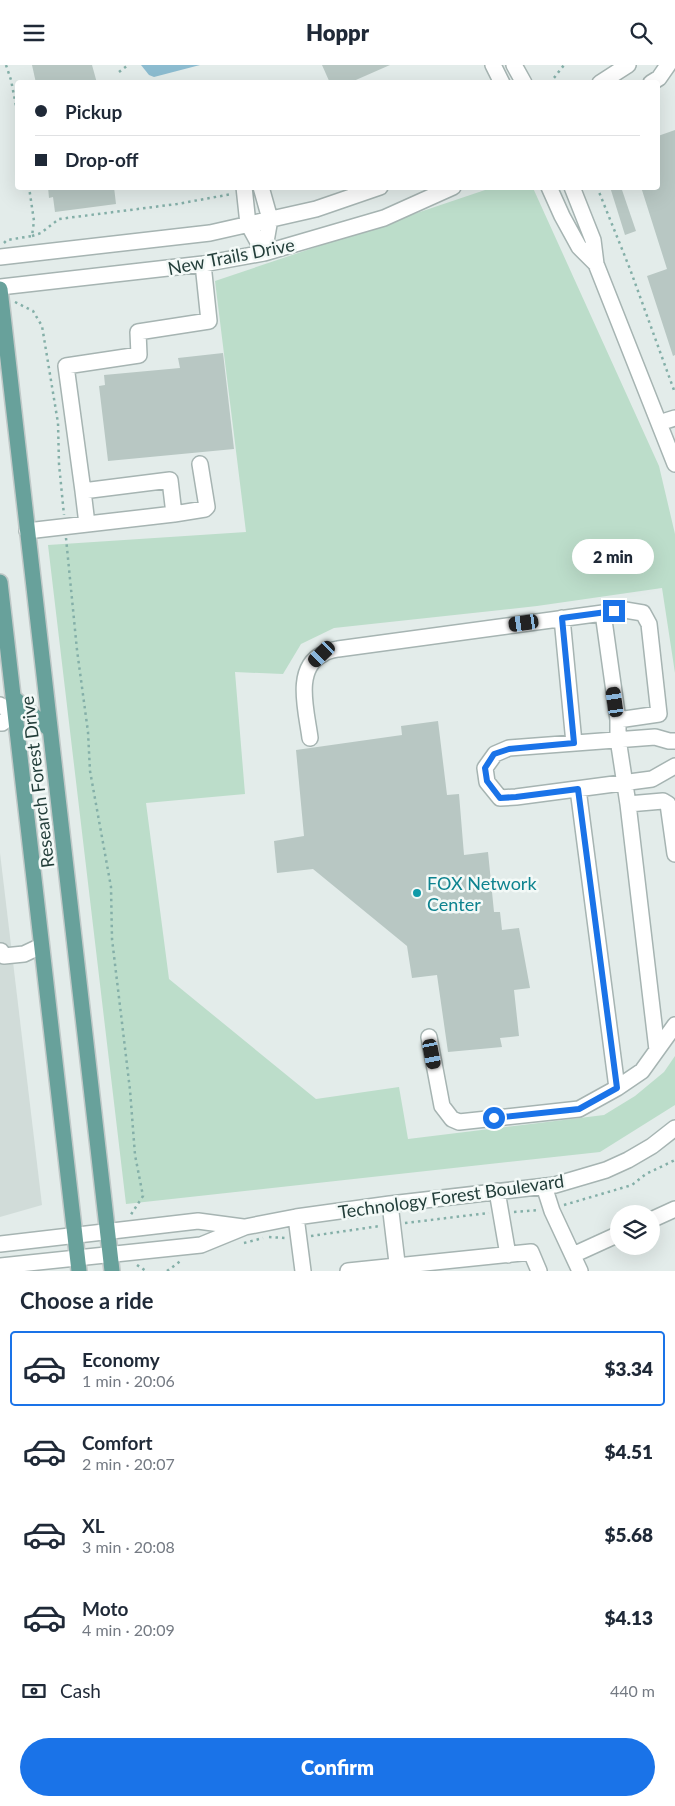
<!DOCTYPE html>
<html lang="en">
<head>
<meta charset="utf-8">
<style>
  body { margin:0; font-family:Lato,sans-serif; background:#f2f2f3; color:#1f2937; height:100vh; display:flex; flex-direction:column; font-size:19px; white-space:nowrap }
  * { box-sizing:border-box; margin:0 }
  p { font-size:16px; color:#747a83 }
  .icon { flex:none; width:28px; height:28px; fill:none; stroke:currentColor; stroke-width:2; stroke-linecap:round; stroke-linejoin:round }
  .map { position:relative; height:1206px; overflow:hidden }
  .details { display:flex; flex-direction:column; background:#fff; flex:1 }
  .details>* { flex:none }
  .top-card { position:absolute; left:15px; top:15px; width:645px; height:110px; border-radius:5px; box-shadow:0 5px 20px #0002; display:grid; align-content:center; height:110px; padding:0 20px; background:#fff }
  .buttons { position:absolute; left:610px; top:1140px; display:grid; gap:10px }
  .buttons a { display:grid; place-items:center; width:50px; height:50px; border-radius:50%; background:#fff; box-shadow:0 5px 20px #0002; font-size:25px }
  .end { position:absolute; width:22px; height:22px; margin:-11px; border:6px solid #1a73e8; background:#fff; box-shadow:0 0 0 2px #fff }
  .from { border-radius:50% }
  .bubble { position:absolute; height:35px; border-radius:18px; background:#fff; box-shadow:0 5px 20px #0002; font-size:16px; font-weight:800; line-height:35px; text-align:center }
  .car { position:absolute; width:15px; height:30px; margin:-15px -8px; border-radius:6px; box-shadow:0 0 4px 1px #0007; background:linear-gradient(#222 24%,#8ab4d8 0 40%,#222 0 76%,#8ab4d8 0 86%,#222 0) }
  .top-card b { display:flex; align-items:center; gap:18px; height:48px; font-size:19px }
  .top-card b+b { border-top:1px solid #e0e1e3 }
  .top-card i { width:12px; height:12px; background:#1f2937 }
  ul { padding:0; list-style:none }
  li { display:flex; align-items:center; gap:15px; height:75px; margin:0 10px 8px; padding:0 10px; border:2px solid transparent; border-radius:5px }
  li div { flex:1 }
  li b { display:block; font-size:19px }
  li em { font-style:normal; font-weight:800 }
  li.active { border-color:#1a73e8 }
  li>.icon { width:45px; height:45px; stroke-width:1.5 }
  h2 { padding:0 20px; font-size:22px; line-height:60px }
  .pay { display:flex; align-items:center; gap:12px; height:55px; padding:0 20px; font-size:19px }
  .pay p { margin-inline-start:auto }
  .button { display:flex; gap:10px; margin-top:auto; padding:10px 20px }
  .button a { flex:1; height:58px; border-radius:30px; background:#1a73e8; color:#fff; font-size:20px; font-weight:800; line-height:58px; text-align:center }
  header { display:flex; justify-content:space-between; align-items:center; height:65px; padding:0 20px; background:#fff; font-size:22px; font-weight:800 }
  .map>svg:first-child { display:block }
  .built { fill:#d1dcd9 }
  .green { fill:#bcddca }
  .water { fill:#8cbcd0 }
  .building { fill:#b8c7c3 }
  .lines { fill:none; stroke-linecap:round; stroke-linejoin:round }
  .minor-casing { stroke:#a6b4b2; stroke-width:18 }
  .major-casing { stroke:#c1c9c8; stroke-width:18 }
  .path { stroke:#84afa8; stroke-width:2.5; stroke-dasharray:2.5 4; stroke-linecap:butt }
  .minor { stroke:#fff; stroke-width:15 }
  .major { stroke:#68a19b; stroke-width:15 }
  .route { stroke:#1a73e8; stroke-width:6 }
  .culture-dot { fill:#0f9aa8; stroke:#f3f9f7; stroke-width:2 }
  .labels { text-anchor:middle; dominant-baseline:central; stroke-width:5; stroke-linejoin:round; paint-order:stroke }
  .street-label { font-size:18px; fill:#233e3a; stroke:#f3f9f7 }
  .culture-label { font-size:18px; fill:#0d838f; stroke:#f3f9f7; text-anchor:start }
</style>
</head>
<body>
<header><svg class="icon" aria-label="menu" viewBox="0 0 24 24"><path d="M4 6h16M4 12h16M4 18h16"/></svg>Hoppr<svg class="icon" aria-label="search" viewBox="0 0 24 24"><circle cx="10" cy="10" r="6"/><path d="M15 15l6 6"/></svg></header>
<div class="map">
<svg width="675" height="1206" viewBox="0 0 675 1206">
  <rect width="100%" height="100%" fill="#e3ecea"/>
  <path class="built" d="M 0,788 L 42,1140 L 0,1152 Z"/>
  <path class="green" d="M 491,123 L 533,123 L 659,401 L 675,469 L 675,608 L 662,523 L 537,541 L 334,563 L 301,579 L 283,609 L 235,607 L 245,729 L 146,738 L 169,914 L 316,1034 L 399,1022 L 408,1074 L 604,1050 L 635,1031 L 664,1007 L 675,991 L 675,1040 L 600,1087 L 126,1139 L 48,480 L 246,467 L 215,216 Z"/>
  <path class="water" d="M 141,0 L 200,0 L 154,12 L 149,10 Z"/>
  <path class="building" d="M 32,0 L 92,0 L 97,18 L 36,18 Z
    M 322,0 L 390,0 L 349,18 L 330,18 Z
    M 675,65 L 675,290 L 673,291 L 647,211 L 667,204 L 641,122 L 658,122 L 658,71 Z
    M 48,122 L 114,122 L 116,139 L 55,147 L 53,132 L 49,133 Z
    M 610,122 L 621,122 L 636,166 L 625,170 Z
    M 223,288 L 234,384 L 108,396 L 99,321 L 105,320 L 104,310 L 180,303 L 178,293 Z
    M 438,656 L 447,730 L 459,729 L 464,790 L 488,787 L 494,847 L 500,847 L 502,865 L 519,863 L 530,923 L 514,925 L 519,971 L 500,973 L 502,982 L 448,987 L 437,910 L 412,913 L 407,881 L 313,804 L 277,808 L 274,776 L 304,771 L 296,685 L 402,670 L 401,661 Z"/>
  <g class="lines">
    <defs>
      <path id="minor" d="M 493,0 L 502,18
        M 514,0 L 524,18
        M 600,18 L 628,0
        M 651,18 L 659,13 L 668,0
        M 244,122 L 248,159 L 264,188
        M 261,122 L 270,154 L 264,188
        M 549,122 L 562,151 L 579,182 L 596,199
        M 572,122 L 593,175 L 596,199 L 675,399
        M 0,192 L 210,168 L 316,144 L 380,122
        M 0,222 L 203,199 L 264,188 L 384,153 L 453,122
        M 659,358 L 675,353
        M 83,426 L 87,459
        M 174,449 L 205,444 L 207,442 L 200,399
        M 27,466 L 174,449 L 170,415 L 83,426 L 66,301 L 139,290 L 138,267 L 209,256 L 203,199
        M 603,548 L 618,655
        M 562,553 L 574,678
        M 0,640 L 15,648 L 2,658 L 0,658
        M 310,673 C 307,648 293,603 323,589 C 327,586 333,585 338,584 L 625,545 L 643,548 L 649,559 L 659,649 L 618,655 L 618,674 L 628,739 L 657,985
        M 675,676 L 669,676 L 655,672 L 509,683 L 495,689 L 485,703 L 487,717 L 500,733 L 516,732 L 652,714 L 675,701
        M 628,739 L 663,736 L 668,739 L 675,789
        M 1,886 L 4,891 L 24,889 L 41,881
        M 429,972 L 442,1041 L 452,1054 L 459,1057 L 579,1044 L 617,1023 L 578,724
        M 617,1023 L 642,1006 L 675,960
        M 544,1121 L 552,1146 L 580,1206
        M 497,1126 L 508,1190
        M 390,1139 L 398,1206
        M 296,1152 L 303,1206
        M 651,1155 L 675,1144
        M 0,1179 L 198,1156 L 243,1162
        M 573,1190 L 619,1169
        M 0,1201 L 201,1180 L 245,1162 L 296,1152 L 390,1139 L 555,1120 L 606,1105 L 628,1095 L 652,1081 L 675,1063
        M 348,1206 L 531,1187 L 539,1206"/>
      <path id="major" d="M 0,224 L 112,1206
        M 0,517 L 79,1206
        M 13,632 L 50,665"/>
    </defs>
    <use href="#minor" class="minor-casing"/>
    <use href="#major" class="major-casing"/>
    <path class="path" d="M 6,0 L 11,15 L 18,51
      M 119,7 L 128,0
      M 550,18 L 564,0
      M 597,122 L 630,204 L 675,328
      M 32,171 L 41,168 L 59,154 L 177,139 L 232,129
      M 4,178 L 7,175 L 32,171 L 34,156 L 29,122
      M 15,237 L 33,246 L 42,261 L 58,358 L 59,399 L 64,450
      M 66,473 L 77,585 L 88,667 L 90,706 L 111,822 L 112,874 L 130,1025 L 135,1090 L 143,1131 L 130,1151
      M 564,1140 L 632,1120 L 646,1109 L 675,1095
      M 514,1147 L 539,1145
      M 405,1158 L 489,1148
      M 311,1171 L 380,1161
      M 269,1172 L 286,1173
      M 244,1178 L 263,1173
      M 137,1200 L 146,1206
      M 167,1206 L 182,1195"/>
    <use href="#minor" class="minor"/>
    <use href="#major" class="major"/>
  </g>
  <g class="lines">
    <path class="route" d="M 494,1053 L 579,1044 L 617,1023 L 578,724 L 516,732 L 500,733 L 487,716 L 485,703 L 494,689 L 509,684 L 574,678 L 562,553 L 614,546"/>
  </g>
  <circle class="culture-dot" cx="417" cy="828" r="5"/>
  <g class="labels">
    <g class="street-label">
      <text transform="translate(231 191) rotate(-11)">New Trails Drive</text>
      <text transform="translate(37 717) rotate(-97)">Research Forest Drive</text>
      <text transform="translate(451 1131) rotate(-8)">Technology Forest Boulevard</text>
    </g>
    <g class="culture-label">
      <text x="427" y="818">FOX Network<tspan x="427" dy="21">Center</tspan></text>
    </g>
  </g>
</svg>
<div class="buttons">
<a><svg class="icon" aria-label="layers" viewBox="0 0 24 24"><path d="M12 4l9 5-9 5-9-5zM3 14l9 5 9-5"/></svg></a>
</div>
<i class="end from" style="left:494px;top:1053px"></i>
<i class="end" style="left:614px;top:546px"></i>
<div class="bubble" style="left:572px;top:474px;width:82px">2 min</div>
<i class="car" style="left:524px;top:558px;rotate:262deg"></i>
<i class="car" style="left:322px;top:589px;rotate:226deg"></i>
<i class="car" style="left:615px;top:637px;rotate:352deg"></i>
<i class="car" style="left:432px;top:989px;rotate:169deg"></i>
<div class="top-card">
<b><i class="from"></i>Pickup</b>
<b><i></i>Drop-off</b>
</div>
</div>
<section class="details">
<h2>Choose a ride</h2>
<ul>
<li class="active"><svg class="icon" aria-label="car" viewBox="0 0 24 24"><path d="M5 17H2v-5l4-1 3-4h7l3 4 3 1v5h-3M9 17h6M6 11h13"/><circle cx="7" cy="17" r="2"/><circle cx="17" cy="17" r="2"/></svg><div><b>Economy</b><p>1 min · 20:06</p></div><em>$3.34</em></li>
<li><svg class="icon" aria-label="car" viewBox="0 0 24 24"><path d="M5 17H2v-5l4-1 3-4h7l3 4 3 1v5h-3M9 17h6M6 11h13"/><circle cx="7" cy="17" r="2"/><circle cx="17" cy="17" r="2"/></svg><div><b>Comfort</b><p>2 min · 20:07</p></div><em>$4.51</em></li>
<li><svg class="icon" aria-label="car" viewBox="0 0 24 24"><path d="M5 17H2v-5l4-1 3-4h7l3 4 3 1v5h-3M9 17h6M6 11h13"/><circle cx="7" cy="17" r="2"/><circle cx="17" cy="17" r="2"/></svg><div><b>XL</b><p>3 min · 20:08</p></div><em>$5.68</em></li>
<li><svg class="icon" aria-label="car" viewBox="0 0 24 24"><path d="M5 17H2v-5l4-1 3-4h7l3 4 3 1v5h-3M9 17h6M6 11h13"/><circle cx="7" cy="17" r="2"/><circle cx="17" cy="17" r="2"/></svg><div><b>Moto</b><p>4 min · 20:09</p></div><em>$4.13</em></li>
</ul>
<div class="pay"><svg class="icon" aria-label="cash" viewBox="0 0 24 24"><path d="M3 7h18v10H3z"/><circle cx="12" cy="12" r="2"/></svg>Cash<p>440 m</p></div>
<div class="button"><a>Confirm</a></div>
</section>
</body>
</html>
